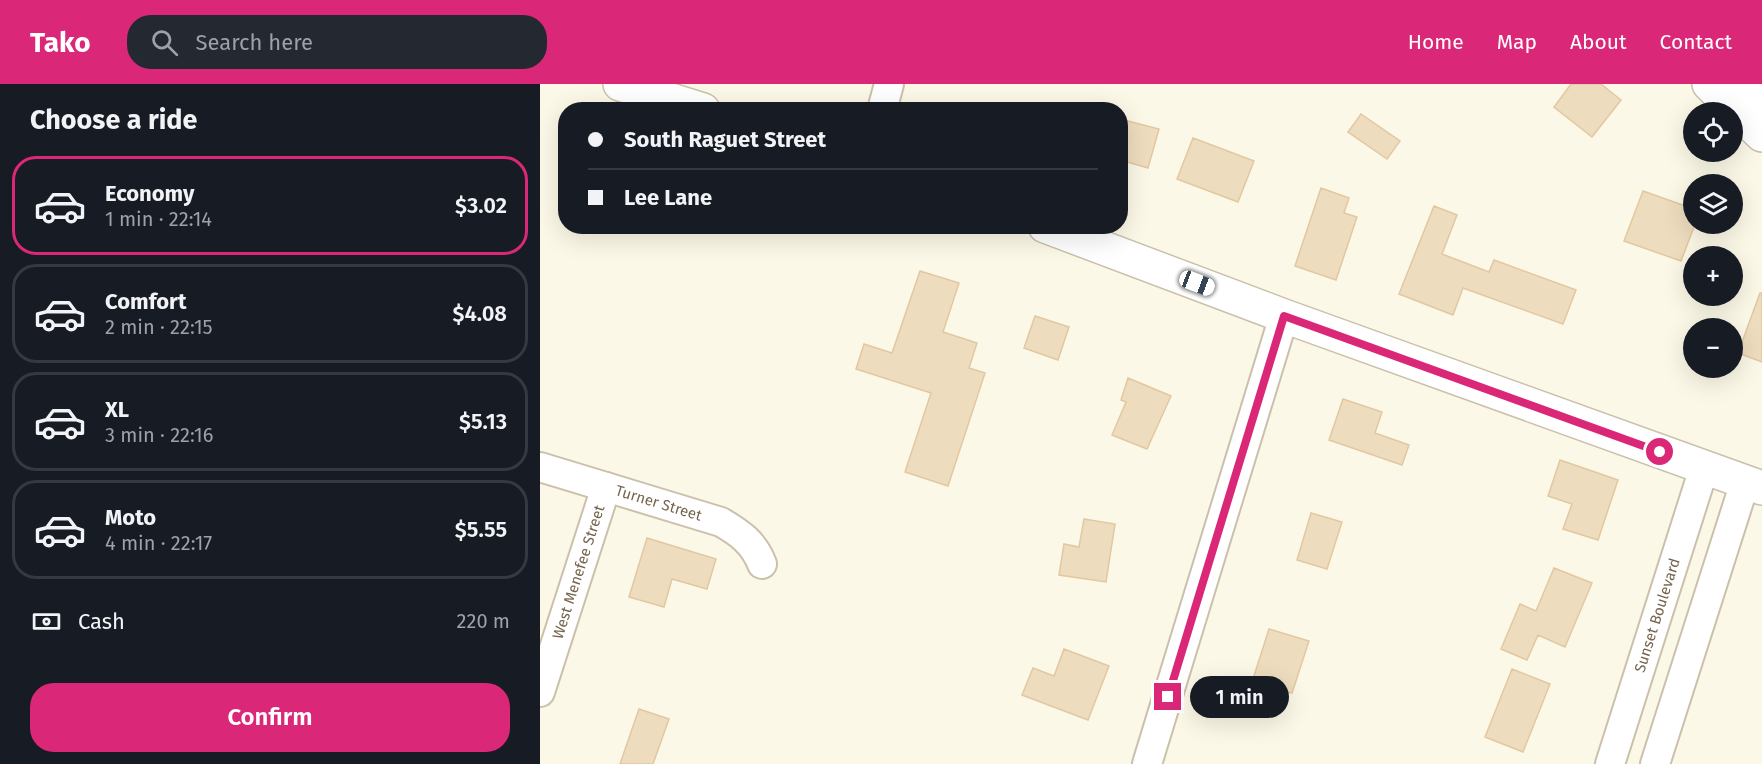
<!DOCTYPE html>
<html lang="en">
<head>
<meta charset="utf-8">
<style>
  body { margin:0; font-family:"Fira Sans",sans-serif; background:#242831; color:#f1f3f6; height:100vh; display:flex; flex-direction:column; font-size:22px; white-space:nowrap }
  * { box-sizing:border-box; margin:0 }
  p { font-size:20px; color:#9ea1a6 }
  .icon { flex:none; width:33px; height:33px; fill:none; stroke:currentColor; stroke-width:2; stroke-linecap:round; stroke-linejoin:round }
  .map { position:relative; flex:1; overflow:hidden }
  .sheet { display:flex; flex-direction:column; background:#171b24; width:540px }
  .sheet>* { flex:none }
  .banner { position:absolute; left:18px; top:18px; width:570px; height:132px; border-radius:24px; box-shadow:0 6px 24px #0002; display:grid; align-content:center; height:132px; padding:0 30px; background:#171b24 }
  .controls { position:absolute; left:1143px; top:18px; display:grid; gap:12px }
  .controls a { display:grid; place-items:center; width:60px; height:60px; border-radius:50%; background:#171b24; box-shadow:0 6px 24px #0002; font-size:30px }
  .end { position:absolute; width:27px; height:27px; margin:-14px; border:8px solid #db2777; background:#fff; box-shadow:0 0 0 3px #fff }
  .from { border-radius:50% }
  .bubble { position:absolute; height:42px; border-radius:21px; background:#171b24; box-shadow:0 6px 24px #0002; font-size:20px; font-weight:600; line-height:42px; text-align:center }
  .car { position:absolute; width:18px; height:36px; margin:-18px -9px; border-radius:8px; box-shadow:0 0 4px 2px #0007; background:linear-gradient(#fff 24%,#345 0 40%,#fff 0 76%,#345 0 86%,#fff 0) }
  .banner b { display:flex; align-items:center; gap:21px; height:57px; font-size:22px }
  .banner b+b { border-top:2px solid #363941 }
  .banner i { width:15px; height:15px; background:#f1f3f6 }
  ul { padding:0; list-style:none }
  li { display:flex; align-items:center; gap:18px; height:99px; margin:0 12px 9px; padding:0 18px; border:3px solid #363941; border-radius:24px }
  li div { flex:1 }
  li b { display:block; font-size:22px }
  li em { font-style:normal; font-weight:600 }
  li.active { border-color:#db2777 }
  li>.icon { width:54px; height:54px; stroke-width:1.5 }
  h2 { padding:0 30px; font-size:27px; line-height:72px }
  .pay { display:flex; align-items:center; gap:15px; height:66px; padding:0 30px; font-size:22px }
  .pay p { margin-inline-start:auto }
  .action { display:flex; gap:12px; margin-top:auto; padding:12px 30px }
  .action a { flex:1; height:69px; border-radius:24px; background:#db2777; color:#fff; font-size:24px; font-weight:600; line-height:69px; text-align:center }
  header { display:flex; align-items:center; gap:36px; box-sizing:border-box; height:84px; padding:0 30px; background:#db2777; color:#fff }
  header strong { font-size:28px }
  nav { display:flex; gap:33px; margin-inline-start:auto; font-size:21px }
  .search { width:420px; height:54px; background:#242831; display:flex; align-items:center; gap:15px; box-sizing:border-box; padding:0 21px; border-radius:24px; color:#9ea1a6; font-size:22px }
  main { display:flex; flex:1; min-height:0 }
  .map>svg:first-child { display:block }
  .building { fill:#eedcbe; stroke:#e2c8a1; stroke-width:1.5 }
  .lines { fill:none; stroke-linecap:round; stroke-linejoin:round }
  .minor-casing { stroke:#cbc0ab; stroke-width:32 }
  .tertiary-casing { stroke:#cbc0ab; stroke-width:36 }
  .minor { stroke:#fff; stroke-width:28 }
  .tertiary { stroke:#fff; stroke-width:33 }
  .route { stroke:#db2777; stroke-width:8 }
  .labels { text-anchor:middle; dominant-baseline:central; stroke-width:4.5; stroke-linejoin:round; paint-order:stroke }
  .street-label { font-size:15px; fill:#75644c; stroke:#fefbee }
</style>
</head>
<body>
<header>
<strong>Tako</strong>
<div class="search"><svg class="icon" aria-label="search" viewBox="0 0 24 24"><circle cx="10" cy="10" r="6"/><path d="M15 15l6 6"/></svg>Search here</div>
<nav><a>Home</a><a>Map</a><a>About</a><a>Contact</a></nav>
</header>
<main>
<section class="sheet">
<h2>Choose a ride</h2>
<ul>
<li class="active"><svg class="icon" aria-label="car" viewBox="0 0 24 24"><path d="M5 17H2v-5l4-1 3-4h7l3 4 3 1v5h-3M9 17h6M6 11h13"/><circle cx="7" cy="17" r="2"/><circle cx="17" cy="17" r="2"/></svg><div><b>Economy</b><p>1 min · 22:14</p></div><em>$3.02</em></li>
<li><svg class="icon" aria-label="car" viewBox="0 0 24 24"><path d="M5 17H2v-5l4-1 3-4h7l3 4 3 1v5h-3M9 17h6M6 11h13"/><circle cx="7" cy="17" r="2"/><circle cx="17" cy="17" r="2"/></svg><div><b>Comfort</b><p>2 min · 22:15</p></div><em>$4.08</em></li>
<li><svg class="icon" aria-label="car" viewBox="0 0 24 24"><path d="M5 17H2v-5l4-1 3-4h7l3 4 3 1v5h-3M9 17h6M6 11h13"/><circle cx="7" cy="17" r="2"/><circle cx="17" cy="17" r="2"/></svg><div><b>XL</b><p>3 min · 22:16</p></div><em>$5.13</em></li>
<li><svg class="icon" aria-label="car" viewBox="0 0 24 24"><path d="M5 17H2v-5l4-1 3-4h7l3 4 3 1v5h-3M9 17h6M6 11h13"/><circle cx="7" cy="17" r="2"/><circle cx="17" cy="17" r="2"/></svg><div><b>Moto</b><p>4 min · 22:17</p></div><em>$5.55</em></li>
</ul>
<div class="pay"><svg class="icon" aria-label="cash" viewBox="0 0 24 24"><path d="M3 7h18v10H3z"/><circle cx="12" cy="12" r="2"/></svg>Cash<p>220 m</p></div>
<div class="action"><a>Confirm</a></div>
</section>
<div class="map">
<svg width="1222" height="680" viewBox="0 0 1222 680">
  <rect width="100%" height="100%" fill="#fcf8e7"/>
  <path class="building" d="M 1031,0 L 1061,0 L 1081,16 L 1052,53 L 1014,23 Z
    M 821,30 L 860,57 L 847,75 L 808,48 Z
    M 580,35 L 619,45 L 608,84 L 580,76 Z
    M 653,54 L 714,77 L 698,118 L 637,95 Z
    M 781,104 L 809,114 L 804,129 L 817,133 L 796,196 L 755,182 Z
    M 1103,107 L 1154,125 L 1154,143 L 1141,177 L 1084,157 Z
    M 894,122 L 917,131 L 902,170 L 949,188 L 954,176 L 1036,206 L 1023,240 L 923,204 L 913,231 L 859,210 Z
    M 380,187 L 419,199 L 403,248 L 437,259 L 429,284 L 445,289 L 408,402 L 365,388 L 391,309 L 316,285 L 324,260 L 352,269 Z
    M 1220,209 L 1222,209 L 1222,278 L 1198,269 Z
    M 495,232 L 529,243 L 518,276 L 484,264 Z
    M 588,294 L 631,312 L 607,365 L 572,351 L 586,318 L 581,316 Z
    M 803,315 L 842,328 L 835,349 L 869,361 L 862,381 L 789,356 Z
    M 1020,376 L 1078,396 L 1058,456 L 1023,445 L 1032,420 L 1008,412 Z
    M 771,429 L 802,438 L 787,485 L 757,476 Z
    M 544,435 L 575,440 L 566,498 L 519,491 L 524,460 L 539,463 Z
    M 107,454 L 176,475 L 167,505 L 132,495 L 124,523 L 89,513 Z
    M 1014,484 L 1052,499 L 1025,563 L 998,551 L 987,576 L 961,565 L 980,520 L 996,527 Z
    M 729,545 L 769,557 L 752,609 L 712,598 Z
    M 524,565 L 569,582 L 548,636 L 482,611 L 493,584 L 514,592 Z
    M 972,585 L 1010,600 L 983,668 L 945,653 Z
    M 99,625 L 129,635 L 113,680 L 80,680 Z"/>
  <g class="lines">
    <defs>
      <g id="minor">
        <path d="M 342,26 L 349,0"/>
        <path id="s1" d="M 0,383 L 181,438 C 200,449 214,459 222,480"/>
        <path id="s2" d="M 0,608 L 66,403"/>
        <path d="M 607,680 L 744,232"/>
        <path id="s3" d="M 1070,680 L 1164,384"/>
        <path d="M 1115,680 L 1205,398"/>
      </g>
      <path id="tertiary" d="M 80,0 L 163,26
        M 1169,0 L 1222,51
        M 1201,0 L 1222,14
        M 505,142 L 744,232 L 1222,404"/>
    </defs>
    <use href="#minor" class="minor-casing"/>
    <use href="#tertiary" class="tertiary-casing"/>
    <use href="#minor" class="minor"/>
    <use href="#tertiary" class="tertiary"/>
  </g>
  <g class="lines">
    <path class="route" d="M 628,613 L 744,232 L 1120,368"/>
  </g>
  <g class="labels">
    <g class="street-label">
      <text stroke="none"><textPath href="#s1" startOffset="124">Turner Street</textPath></text>
      <text stroke="none"><textPath href="#s2" startOffset="126">West Menefee Street</textPath></text>
      <text stroke="none"><textPath href="#s3" startOffset="156">Sunset Boulevard</textPath></text>
    </g>
  </g>
</svg>
<div class="controls">
<a><svg class="icon" aria-label="locate" viewBox="0 0 24 24"><circle cx="12" cy="12" r="6"/><path d="M12 2v4M12 18v4M2 12h4M18 12h4"/></svg></a>
<a><svg class="icon" aria-label="layers" viewBox="0 0 24 24"><path d="M12 4l9 5-9 5-9-5zM3 14l9 5 9-5"/></svg></a>
<a>+</a>
<a>−</a>
</div>
<i class="end from" style="left:1120px;top:368px"></i>
<i class="end" style="left:628px;top:613px"></i>
<div class="bubble" style="left:650px;top:592px;width:99px">1 min</div>
<i class="car" style="left:657px;top:199px;rotate:111deg"></i>
<div class="banner">
<b><i class="from"></i>South Raguet Street</b>
<b><i></i>Lee Lane</b>
</div>
</div>
</main>
</body>
</html>
